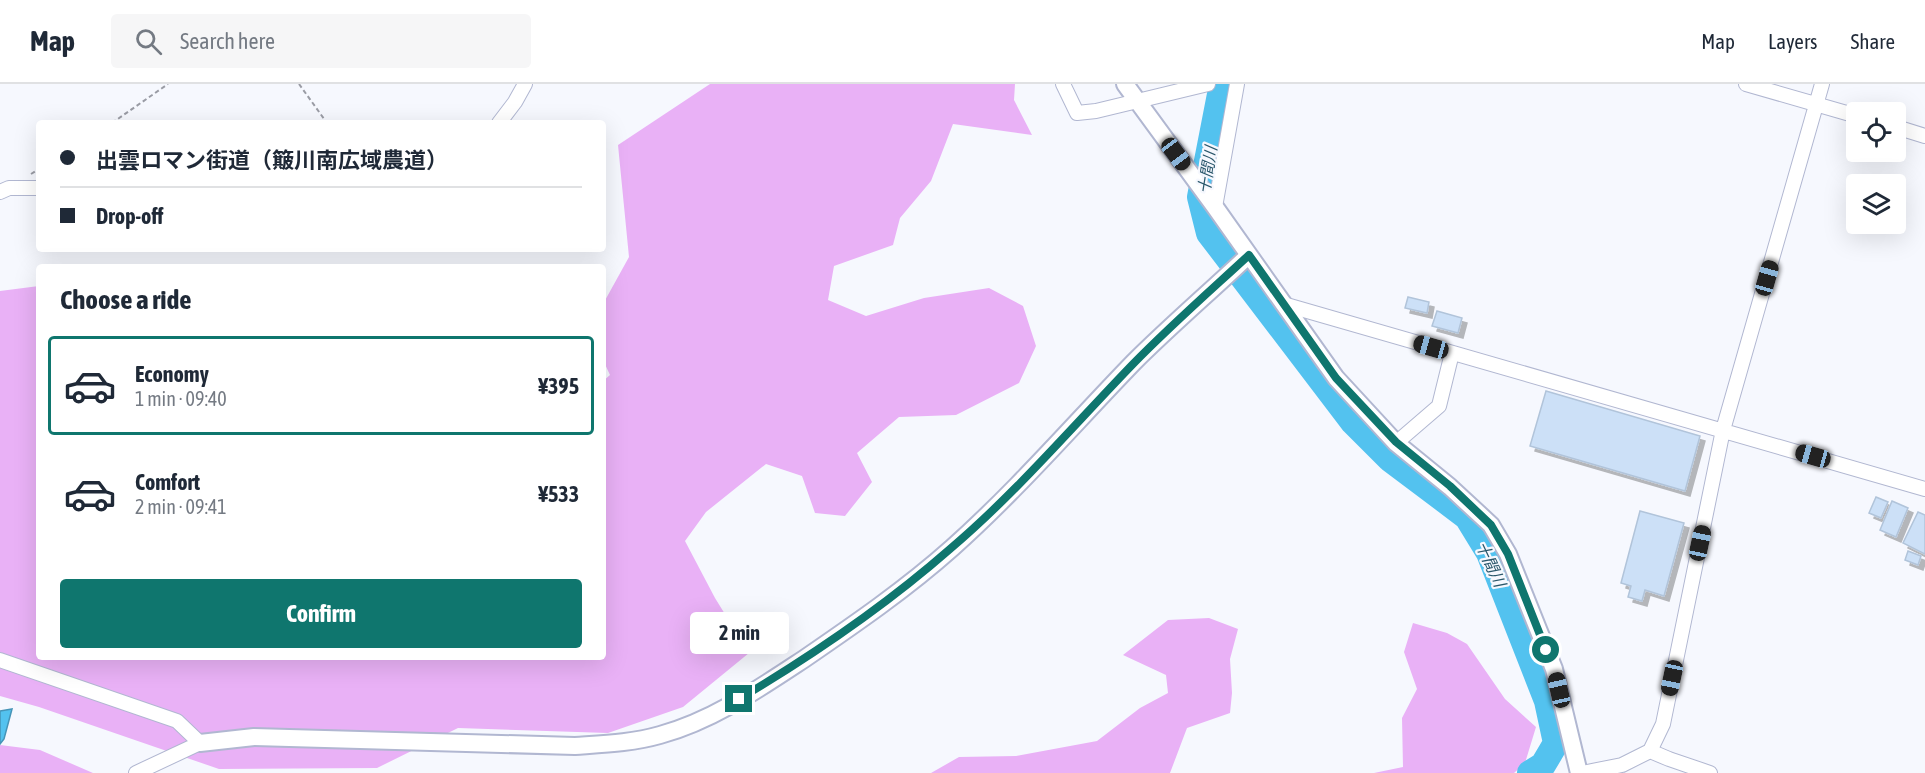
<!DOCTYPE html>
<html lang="en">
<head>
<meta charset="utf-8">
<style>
  body { margin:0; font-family:"Asap Condensed","Noto Sans JP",sans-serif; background:#f6f6f7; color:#1f2937; height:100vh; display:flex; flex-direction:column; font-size:22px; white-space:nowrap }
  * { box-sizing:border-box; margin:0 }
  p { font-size:20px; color:#747a83 }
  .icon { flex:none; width:33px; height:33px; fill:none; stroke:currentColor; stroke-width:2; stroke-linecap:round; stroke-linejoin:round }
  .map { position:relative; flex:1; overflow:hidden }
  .side { position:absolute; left:36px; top:180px; width:570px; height:396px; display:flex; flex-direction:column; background:#fff; border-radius:6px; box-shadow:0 6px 24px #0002 }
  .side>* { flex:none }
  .banner { position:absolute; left:36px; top:36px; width:570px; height:132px; border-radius:6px; box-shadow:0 6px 24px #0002; display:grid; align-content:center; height:132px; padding:0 24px; background:#fff }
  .fabs { position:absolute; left:1846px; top:18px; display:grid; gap:12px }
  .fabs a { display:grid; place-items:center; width:60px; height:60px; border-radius:6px; background:#fff; box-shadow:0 6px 24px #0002; font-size:30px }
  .end { position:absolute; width:27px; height:27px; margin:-14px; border:8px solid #0f766e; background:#fff; box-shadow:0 0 0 3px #fff }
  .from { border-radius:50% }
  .bubble { position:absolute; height:42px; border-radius:6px; background:#fff; box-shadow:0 6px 24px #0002; font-size:20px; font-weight:700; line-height:42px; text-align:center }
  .car { position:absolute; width:18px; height:36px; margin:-18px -9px; border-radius:8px; box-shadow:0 0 4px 2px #0007; background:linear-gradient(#222 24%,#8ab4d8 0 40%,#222 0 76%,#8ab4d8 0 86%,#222 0) }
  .banner b { display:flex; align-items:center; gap:21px; height:57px; font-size:22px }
  .banner b+b { border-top:2px solid #e0e1e3 }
  .banner i { width:15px; height:15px; background:#1f2937 }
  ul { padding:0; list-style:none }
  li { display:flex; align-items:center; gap:18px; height:99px; margin:0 12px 9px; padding:0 12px; border:3px solid transparent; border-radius:6px }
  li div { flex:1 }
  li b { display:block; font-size:22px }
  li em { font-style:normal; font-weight:700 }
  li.current { border-color:#0f766e }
  li>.icon { width:54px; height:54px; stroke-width:1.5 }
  h2 { padding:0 24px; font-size:27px; line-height:72px }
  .primary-button { display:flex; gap:12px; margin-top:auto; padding:12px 24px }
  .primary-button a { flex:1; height:69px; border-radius:6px; background:#0f766e; color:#fff; font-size:24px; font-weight:700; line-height:69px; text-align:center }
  header { display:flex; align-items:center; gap:36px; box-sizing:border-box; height:84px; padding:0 30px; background:#fff; border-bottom:2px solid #e0e1e3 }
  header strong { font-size:28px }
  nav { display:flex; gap:33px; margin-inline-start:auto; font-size:21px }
  .search { width:420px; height:54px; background:#f6f6f7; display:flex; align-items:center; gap:15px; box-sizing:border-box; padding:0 21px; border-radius:6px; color:#747a83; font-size:22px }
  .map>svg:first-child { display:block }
  .green { fill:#e9b1f6 }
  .water { fill:#53c2ef; stroke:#4694b7; stroke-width:1.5 }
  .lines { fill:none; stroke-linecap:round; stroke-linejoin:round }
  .river { stroke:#53c2ef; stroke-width:26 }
  .building { fill:#cce0f7; stroke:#b1c4da; stroke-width:1.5; filter:url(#shadow) }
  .minor-casing { stroke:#b1b7d1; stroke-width:16 }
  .tertiary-casing { stroke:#b1b7d1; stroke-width:20 }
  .path { stroke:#9a9ca5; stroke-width:2; stroke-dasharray:4.5 3; stroke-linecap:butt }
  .minor { stroke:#fff; stroke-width:14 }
  .tertiary { stroke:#fff; stroke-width:16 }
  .route { stroke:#0f766e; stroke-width:8 }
  .labels { text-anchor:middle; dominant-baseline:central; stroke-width:4.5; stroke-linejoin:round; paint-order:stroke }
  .water-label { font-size:16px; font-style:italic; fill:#2a576b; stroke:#f6f8fe }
</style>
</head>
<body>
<header>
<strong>Map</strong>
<div class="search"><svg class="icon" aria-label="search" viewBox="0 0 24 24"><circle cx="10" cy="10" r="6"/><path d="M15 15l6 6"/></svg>Search here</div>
<nav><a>Map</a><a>Layers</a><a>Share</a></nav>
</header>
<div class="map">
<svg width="1925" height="689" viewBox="0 0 1925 689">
  <defs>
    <filter id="shadow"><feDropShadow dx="5" dy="5" stdDeviation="0" flood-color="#0004"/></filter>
  </defs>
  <rect width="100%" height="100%" fill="#f6f8fe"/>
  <path class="green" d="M 710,0 L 1015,0 L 1014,16 L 1032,51 L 953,40 L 931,97 L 900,134 L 893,161 L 834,182 L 828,216 L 866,232 L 924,214 L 989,204 L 1023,222 L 1036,262 L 1019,299 L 956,331 L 899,333 L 857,369 L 872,398 L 845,432 L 815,429 L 802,392 L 766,380 L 706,428 L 685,457 L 715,514 L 749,569 L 683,623 L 608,649 L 458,644 L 377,684 L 219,685 L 39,623 L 0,612 L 0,207 L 39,202 L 39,573 L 603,573 L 603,297 L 610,291 L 603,276 L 603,220 L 629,173 L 618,61 Z
    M 1209,534 L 1238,545 L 1230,575 L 1232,609 L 1230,629 L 1187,644 L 1170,689 L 931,689 L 959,673 L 1016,672 L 1097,657 L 1140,624 L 1168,609 L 1166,591 L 1123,571 L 1168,536 Z
    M 1413,539 L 1447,549 L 1467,560 L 1505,615 L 1536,643 L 1525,679 L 1514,689 L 1374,689 L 1403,683 L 1402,634 L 1417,605 L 1404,568 Z
    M 0,661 L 40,666 L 93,689 L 0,689 Z"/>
  <path class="water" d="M 12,625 L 4,655 L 0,660 L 0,627 Z"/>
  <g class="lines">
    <path class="river" d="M 1222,0 L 1200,113 L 1209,149 L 1353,338 L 1390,375 L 1467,433 L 1489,469 L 1547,617 L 1556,659 L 1543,681 L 1530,689"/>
  </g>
  <path class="building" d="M 1408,213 L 1429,218 L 1427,229 L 1405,224 Z
    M 1437,227 L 1462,234 L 1458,249 L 1432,242 Z
    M 1546,307 L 1700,352 L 1685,407 L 1530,362 Z
    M 1876,413 L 1888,418 L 1881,434 L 1869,429 Z
    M 1892,417 L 1908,424 L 1896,453 L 1880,446 Z
    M 1640,427 L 1684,439 L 1664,512 L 1645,506 L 1642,517 L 1628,513 L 1631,502 L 1621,499 Z
    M 1918,428 L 1925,431 L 1925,470 L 1903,459 Z
    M 1908,467 L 1921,472 L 1918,481 L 1905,476 Z"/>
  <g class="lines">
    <defs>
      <path id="minor" d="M 1063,0 L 1077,29 L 1096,27 L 1208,0
        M 1746,0 L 1857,32
        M 499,39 L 515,18 L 525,0
        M 1896,43 L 1925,52
        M 0,108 L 9,104 L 39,104
        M 1215,123 L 1237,0
        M 1283,220 L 1925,405
        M 1396,359 L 1439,322 L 1452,269
        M 0,576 L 177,637 L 200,659 L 136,689
        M 1650,667 L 1669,675 L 1710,689
        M 1582,689 L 1622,681 L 1650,667 L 1663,640 L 1723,346 L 1822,0"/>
      <path id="tertiary" d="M 1125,0 L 1215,123 L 1336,294 L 1396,359 L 1450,403 L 1491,441 L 1508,470 L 1554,585 L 1579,689
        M 200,659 L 254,653 L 575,662 C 603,660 632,659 660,651 C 712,637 760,604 804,575 C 855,540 906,505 952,464 C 1017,406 1073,341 1133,279 C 1170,242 1211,207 1249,171"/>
    </defs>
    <use href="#minor" class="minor-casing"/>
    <use href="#tertiary" class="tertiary-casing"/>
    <path class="path" d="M 299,0 L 327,39
      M 112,39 L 168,0
      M 31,90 L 39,85"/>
    <use href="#minor" class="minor"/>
    <use href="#tertiary" class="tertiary"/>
  </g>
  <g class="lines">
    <path class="route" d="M 739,615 C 813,571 885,522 950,465 C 1016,409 1073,342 1133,280 C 1170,242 1210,207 1249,171 L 1336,294 L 1396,358 L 1450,402 L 1491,441 L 1508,470 L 1546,566"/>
  </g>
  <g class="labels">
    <g class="water-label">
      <text transform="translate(1207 86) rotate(-81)">十間川</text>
      <text transform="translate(1491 480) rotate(65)">十間川</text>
    </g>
  </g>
</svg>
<div class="fabs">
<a><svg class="icon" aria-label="locate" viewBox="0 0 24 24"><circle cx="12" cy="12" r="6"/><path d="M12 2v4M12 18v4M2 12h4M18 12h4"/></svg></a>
<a><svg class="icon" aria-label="layers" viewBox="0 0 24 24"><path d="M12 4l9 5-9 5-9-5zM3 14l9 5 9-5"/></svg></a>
</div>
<i class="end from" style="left:1546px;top:566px"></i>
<i class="end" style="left:739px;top:615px"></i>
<div class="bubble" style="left:690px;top:528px;width:99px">2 min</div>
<i class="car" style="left:1176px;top:70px;rotate:143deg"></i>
<i class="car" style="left:1767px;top:194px;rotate:16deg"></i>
<i class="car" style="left:1431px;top:263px;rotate:286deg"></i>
<i class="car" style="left:1813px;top:372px;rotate:286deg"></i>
<i class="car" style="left:1700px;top:459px;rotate:12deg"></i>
<i class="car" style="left:1672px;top:594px;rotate:192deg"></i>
<i class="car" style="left:1559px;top:606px;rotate:347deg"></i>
<div class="banner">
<b><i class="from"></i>出雲ロマン街道（簸川南広域農道）</b>
<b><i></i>Drop-off</b>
</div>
<section class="side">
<h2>Choose a ride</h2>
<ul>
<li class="current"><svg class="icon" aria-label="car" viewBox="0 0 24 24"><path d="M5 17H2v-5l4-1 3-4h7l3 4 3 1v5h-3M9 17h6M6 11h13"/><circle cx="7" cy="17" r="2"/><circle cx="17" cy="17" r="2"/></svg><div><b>Economy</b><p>1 min · 09:40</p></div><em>¥395</em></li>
<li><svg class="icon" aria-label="car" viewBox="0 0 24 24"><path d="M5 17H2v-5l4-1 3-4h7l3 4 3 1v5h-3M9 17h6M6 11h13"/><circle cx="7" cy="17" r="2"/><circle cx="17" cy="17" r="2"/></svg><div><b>Comfort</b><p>2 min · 09:41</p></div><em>¥533</em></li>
</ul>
<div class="primary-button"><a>Confirm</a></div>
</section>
</div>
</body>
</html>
